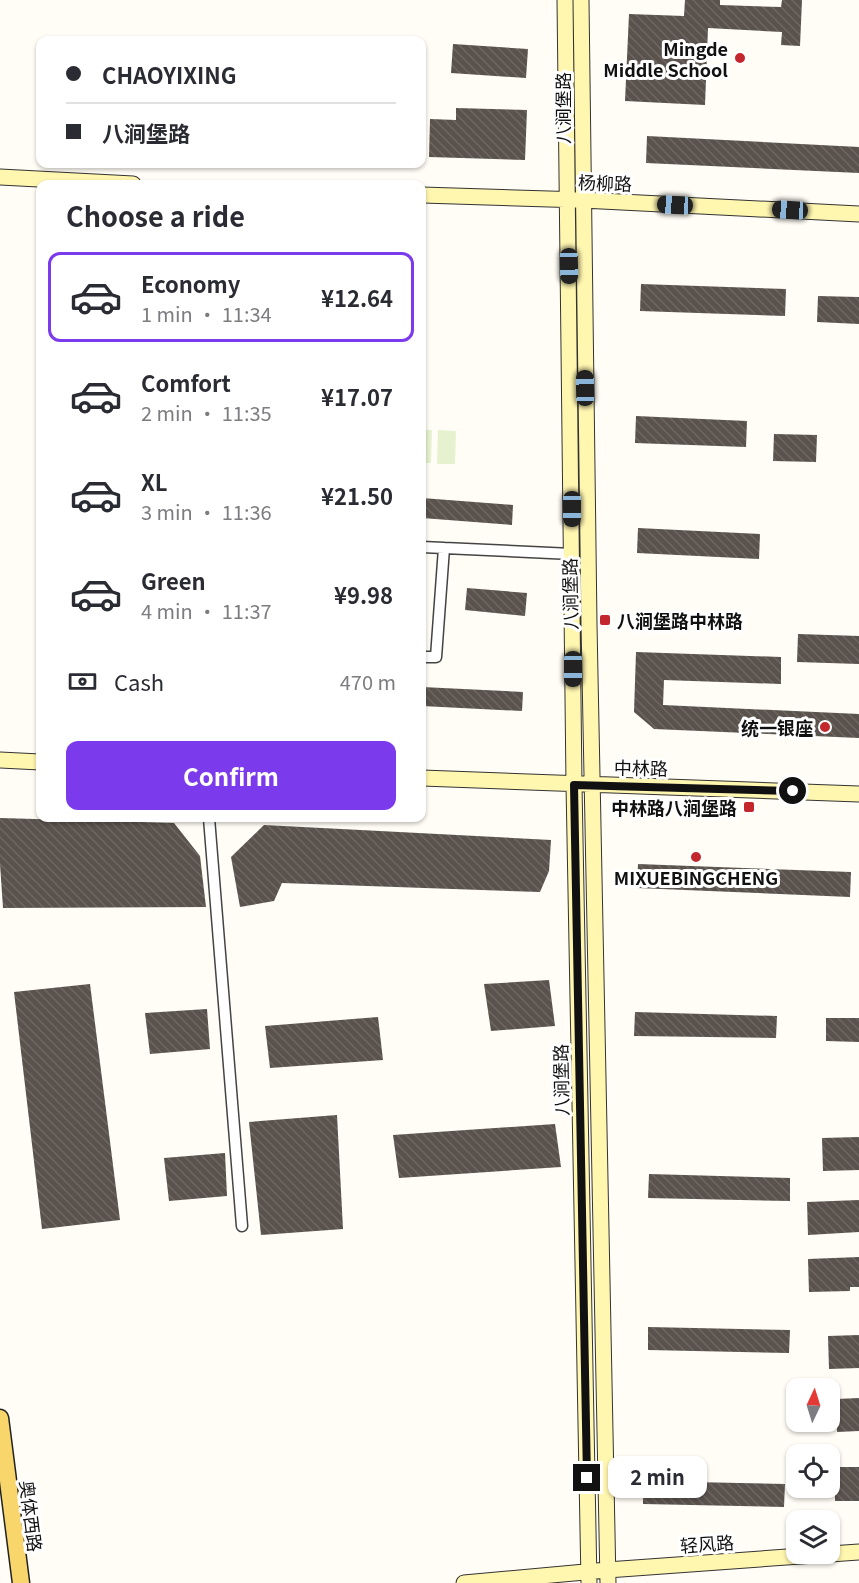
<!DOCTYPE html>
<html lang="en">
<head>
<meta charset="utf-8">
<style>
  body { margin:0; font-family:Georgia,"Noto Sans SC",serif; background:#f2f2f3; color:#2b2b33; height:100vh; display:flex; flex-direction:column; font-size:22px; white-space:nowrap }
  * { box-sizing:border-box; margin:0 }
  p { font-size:20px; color:#7c7c81 }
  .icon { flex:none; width:33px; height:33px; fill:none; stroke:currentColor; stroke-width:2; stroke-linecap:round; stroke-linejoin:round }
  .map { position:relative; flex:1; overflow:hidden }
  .panel { position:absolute; left:36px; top:180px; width:390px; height:642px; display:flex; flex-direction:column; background:#fff; border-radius:12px; box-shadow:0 2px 4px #0004 }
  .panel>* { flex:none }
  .banner { position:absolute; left:36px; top:36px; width:390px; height:132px; border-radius:12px; box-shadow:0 2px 4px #0004; display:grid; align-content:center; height:132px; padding:0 30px; background:#fff }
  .needle { width:39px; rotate:4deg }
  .controls { position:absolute; left:786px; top:1378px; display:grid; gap:12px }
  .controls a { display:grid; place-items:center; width:54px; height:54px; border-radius:12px; background:#fff; box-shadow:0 2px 4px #0004; font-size:30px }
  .end { position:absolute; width:27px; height:27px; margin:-14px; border:8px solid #111; background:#fff; box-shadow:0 0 0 3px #fff }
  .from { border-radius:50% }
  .bubble { position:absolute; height:42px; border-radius:12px; background:#fff; box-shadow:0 2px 4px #0004; font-size:20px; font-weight:700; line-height:42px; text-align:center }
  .car { position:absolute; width:18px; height:36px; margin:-18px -9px; border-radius:8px; box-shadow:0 0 4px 2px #0007; background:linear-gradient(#222 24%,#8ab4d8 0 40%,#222 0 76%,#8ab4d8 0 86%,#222 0) }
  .banner b { display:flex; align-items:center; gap:21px; height:57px; font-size:22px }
  .banner b+b { border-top:2px solid #e1e1e2 }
  .banner i { width:15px; height:15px; background:#2b2b33 }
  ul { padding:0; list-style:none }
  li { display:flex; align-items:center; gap:18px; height:90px; margin:0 12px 9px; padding:0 18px; border:3px solid transparent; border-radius:12px }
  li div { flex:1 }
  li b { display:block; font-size:22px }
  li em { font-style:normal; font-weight:700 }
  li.on { border-color:#7c3aed }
  li>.icon { width:54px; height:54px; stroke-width:1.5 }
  h2 { padding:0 30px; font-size:27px; line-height:72px }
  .pay { display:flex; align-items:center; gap:15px; height:66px; padding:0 30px; font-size:22px }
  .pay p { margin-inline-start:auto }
  .cta { display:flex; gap:12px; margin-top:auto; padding:12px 30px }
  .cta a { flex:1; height:69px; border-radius:12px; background:#7c3aed; color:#fff; font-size:24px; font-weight:700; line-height:69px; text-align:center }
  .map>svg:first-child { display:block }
  .pitch { fill:#e6f2cf }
  .building { fill:url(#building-back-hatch) }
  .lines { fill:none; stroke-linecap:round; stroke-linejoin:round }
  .street-casing { stroke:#444; stroke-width:13 }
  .secondary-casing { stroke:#333; stroke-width:17 }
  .primary-casing { stroke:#222; stroke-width:19 }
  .street { stroke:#fff; stroke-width:10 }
  .secondary { stroke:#fff6b0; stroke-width:15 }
  .primary { stroke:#f9d66b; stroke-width:16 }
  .route { stroke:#111; stroke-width:8 }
  .poi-dot { fill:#c4262e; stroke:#fff; stroke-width:2 }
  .labels { text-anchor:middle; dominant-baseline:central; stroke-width:6; stroke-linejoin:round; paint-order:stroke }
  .poi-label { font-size:18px; font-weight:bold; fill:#111; stroke:#fff; text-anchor:end }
  .street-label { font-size:18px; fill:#111; stroke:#fff }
</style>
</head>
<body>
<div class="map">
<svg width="859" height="1583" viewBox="0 0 859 1583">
  <defs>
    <pattern id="building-back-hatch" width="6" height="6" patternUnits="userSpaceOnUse" patternTransform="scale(1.5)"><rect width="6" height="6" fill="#5a524d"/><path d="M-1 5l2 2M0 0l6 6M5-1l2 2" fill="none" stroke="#6d6662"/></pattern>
  </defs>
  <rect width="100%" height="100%" fill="#fffdf5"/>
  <path class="pitch" d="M 422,430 L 432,430 L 431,463 L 422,463 Z
    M 438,430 L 456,431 L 455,464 L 437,464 Z"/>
  <path class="building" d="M 685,0 L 720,0 L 720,5 L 781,7 L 782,0 L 802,0 L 800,46 L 781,45 L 782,32 L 708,28 L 705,105 L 625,101 L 629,14 L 684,16 Z
    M 453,44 L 528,49 L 526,78 L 451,73 Z
    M 456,108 L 527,110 L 525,160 L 429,157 L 430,119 L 456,120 Z
    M 647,136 L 859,147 L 859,173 L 646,163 Z
    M 641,284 L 786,289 L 785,316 L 640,311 Z
    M 818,296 L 859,297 L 859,324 L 817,322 Z
    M 636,416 L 747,421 L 746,447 L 635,443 Z
    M 774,434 L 817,435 L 816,462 L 773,461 Z
    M 422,498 L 513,505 L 512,525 L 422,518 Z
    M 638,528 L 760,534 L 759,559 L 637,553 Z
    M 467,588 L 527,593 L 525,616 L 465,610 Z
    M 798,634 L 859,636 L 859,664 L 797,662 Z
    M 636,652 L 781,657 L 781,684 L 664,680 L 663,705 L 859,714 L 859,738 L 654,729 L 634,712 Z
    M 422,687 L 523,692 L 522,711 L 422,706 Z
    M 0,818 L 174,823 L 200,856 L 206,907 L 3,908 L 0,864 Z
    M 264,825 L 551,840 L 549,871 L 540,892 L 282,883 L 274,901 L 240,907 L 231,857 Z
    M 638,864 L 851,872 L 850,897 L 637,888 Z
    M 549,980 L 555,1026 L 491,1031 L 484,984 Z
    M 90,984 L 120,1220 L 42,1229 L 14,992 Z
    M 207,1009 L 210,1049 L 150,1054 L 145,1013 Z
    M 635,1012 L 777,1016 L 776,1038 L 634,1036 Z
    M 378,1017 L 383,1060 L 270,1068 L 265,1026 Z
    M 826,1018 L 859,1018 L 859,1042 L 826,1041 Z
    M 337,1115 L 343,1229 L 261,1235 L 249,1122 Z
    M 555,1124 L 561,1167 L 399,1178 L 393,1135 Z
    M 859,1137 L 859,1170 L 823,1171 L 822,1138 Z
    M 225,1153 L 227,1196 L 169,1201 L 164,1158 Z
    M 649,1174 L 790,1178 L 790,1201 L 648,1198 Z
    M 859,1200 L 859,1232 L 808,1235 L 807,1202 Z
    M 859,1257 L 859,1287 L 850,1287 L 850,1291 L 809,1292 L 808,1259 Z
    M 648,1327 L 790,1330 L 789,1353 L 648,1350 Z
    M 859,1335 L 859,1368 L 829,1369 L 828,1336 Z
    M 859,1398 L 859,1431 L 837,1432 L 836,1399 Z
    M 835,1467 L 859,1467 L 859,1501 L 835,1501 Z
    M 643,1481 L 785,1484 L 784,1507 L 643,1504 Z"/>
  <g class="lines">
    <defs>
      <path id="street" d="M 422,547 L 572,554
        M 422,657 L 436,657 L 444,548
        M 209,818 L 242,1226"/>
      <path id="secondary" d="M 565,0 L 574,785 L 589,1583
        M 581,0 L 589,624 L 608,1583
        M 0,177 L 133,184
        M 422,195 L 582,200 L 859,214
        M 0,760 L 40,762
        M 422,778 L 859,794
        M 830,1554 L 859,1552
        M 464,1583 L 607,1570 L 829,1554"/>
      <path id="primary" d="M 0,1418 L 21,1583"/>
    </defs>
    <use href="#street" class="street-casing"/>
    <use href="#secondary" class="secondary-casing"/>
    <use href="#primary" class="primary-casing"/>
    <use href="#street" class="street"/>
    <use href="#secondary" class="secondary"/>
    <use href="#primary" class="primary"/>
  </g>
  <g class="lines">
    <path class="route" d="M 587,1478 L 574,785 L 793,791"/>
  </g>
  <g class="poi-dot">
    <circle cx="740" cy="58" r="6"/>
    <rect x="599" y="614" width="12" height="12" rx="3"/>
    <circle cx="825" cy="727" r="6"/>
    <rect x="743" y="801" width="12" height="12" rx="3"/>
    <circle cx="696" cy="857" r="6"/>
  </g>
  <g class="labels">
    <g class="poi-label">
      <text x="728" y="48">Mingde<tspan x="728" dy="21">Middle School</tspan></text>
      <text x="617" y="620" text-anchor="start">八涧堡路中林路</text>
      <text x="813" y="727">统一银座</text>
      <text x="737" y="807">中林路八涧堡路</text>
      <text x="696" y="877" text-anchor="middle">MIXUEBINGCHENG</text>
    </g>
    <g class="street-label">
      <text transform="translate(562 108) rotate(-90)">八涧堡路</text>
      <text transform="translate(605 182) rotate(2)">杨柳路</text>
      <text transform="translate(569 594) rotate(-91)">八涧堡路</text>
      <text transform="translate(641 767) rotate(1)">中林路</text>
      <text transform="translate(560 1080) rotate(-91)">八涧堡路</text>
      <text transform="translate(32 1516) rotate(83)">奥体西路</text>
      <text transform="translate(707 1543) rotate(-4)">轻风路</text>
    </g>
  </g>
</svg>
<div class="controls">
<a><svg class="needle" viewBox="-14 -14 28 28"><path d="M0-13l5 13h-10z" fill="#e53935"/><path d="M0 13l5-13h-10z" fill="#7c7c81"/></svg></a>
<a><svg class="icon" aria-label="locate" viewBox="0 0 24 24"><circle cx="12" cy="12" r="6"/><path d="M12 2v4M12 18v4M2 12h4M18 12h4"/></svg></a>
<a><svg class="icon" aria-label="layers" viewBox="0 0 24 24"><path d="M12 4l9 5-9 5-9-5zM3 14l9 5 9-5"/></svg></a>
</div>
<i class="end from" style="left:793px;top:791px"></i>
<i class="end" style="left:587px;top:1478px"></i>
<div class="bubble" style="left:608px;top:1456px;width:99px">2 min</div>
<i class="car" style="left:675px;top:205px;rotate:273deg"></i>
<i class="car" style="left:790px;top:210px;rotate:273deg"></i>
<i class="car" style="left:569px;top:266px;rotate:179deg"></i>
<i class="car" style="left:585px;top:388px;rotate:359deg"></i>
<i class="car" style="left:572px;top:509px;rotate:180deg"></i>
<i class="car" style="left:573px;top:669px;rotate:180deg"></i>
<div class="banner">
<b><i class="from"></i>CHAOYIXING</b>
<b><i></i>八涧堡路</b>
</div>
<section class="panel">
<h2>Choose a ride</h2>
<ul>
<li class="on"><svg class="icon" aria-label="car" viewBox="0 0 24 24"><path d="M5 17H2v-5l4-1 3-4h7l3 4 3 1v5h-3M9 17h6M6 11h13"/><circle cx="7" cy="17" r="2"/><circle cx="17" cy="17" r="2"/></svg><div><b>Economy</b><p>1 min · 11:34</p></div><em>¥12.64</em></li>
<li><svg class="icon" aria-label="car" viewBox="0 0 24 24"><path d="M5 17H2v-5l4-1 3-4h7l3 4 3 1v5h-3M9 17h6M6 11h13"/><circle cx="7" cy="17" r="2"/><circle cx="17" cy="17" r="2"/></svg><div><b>Comfort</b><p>2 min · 11:35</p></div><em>¥17.07</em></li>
<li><svg class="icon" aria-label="car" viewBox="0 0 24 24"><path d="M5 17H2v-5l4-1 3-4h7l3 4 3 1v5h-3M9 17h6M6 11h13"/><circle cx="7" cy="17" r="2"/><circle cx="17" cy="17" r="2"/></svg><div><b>XL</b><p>3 min · 11:36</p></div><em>¥21.50</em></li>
<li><svg class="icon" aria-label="car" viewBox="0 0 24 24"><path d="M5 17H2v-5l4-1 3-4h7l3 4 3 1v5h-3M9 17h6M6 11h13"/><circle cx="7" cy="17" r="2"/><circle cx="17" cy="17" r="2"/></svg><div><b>Green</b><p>4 min · 11:37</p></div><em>¥9.98</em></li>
</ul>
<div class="pay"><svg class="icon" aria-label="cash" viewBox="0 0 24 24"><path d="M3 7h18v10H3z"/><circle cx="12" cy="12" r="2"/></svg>Cash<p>470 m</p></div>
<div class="cta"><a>Confirm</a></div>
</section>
</div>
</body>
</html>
